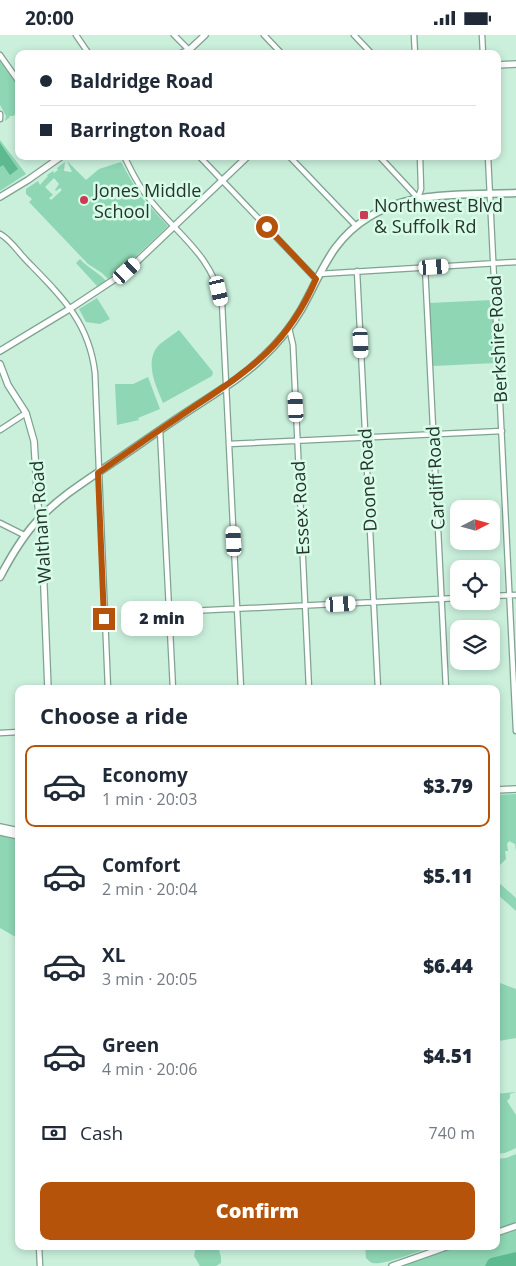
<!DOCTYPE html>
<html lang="en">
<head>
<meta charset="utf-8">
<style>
  body { margin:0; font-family:"Open Sans",sans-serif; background:#f6f6f7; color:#1f2937; height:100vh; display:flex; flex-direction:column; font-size:19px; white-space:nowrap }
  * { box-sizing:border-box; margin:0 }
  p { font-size:16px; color:#747a83 }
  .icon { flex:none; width:28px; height:28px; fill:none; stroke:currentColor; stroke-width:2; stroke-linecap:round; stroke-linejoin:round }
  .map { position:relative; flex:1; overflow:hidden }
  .details { position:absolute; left:15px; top:650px; width:485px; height:565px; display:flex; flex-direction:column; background:#fff; border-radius:10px; box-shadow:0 2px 8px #0003 }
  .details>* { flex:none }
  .top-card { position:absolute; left:15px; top:15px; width:486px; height:110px; border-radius:10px; box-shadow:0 2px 8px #0003; display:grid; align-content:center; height:110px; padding:0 25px; background:#fff }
  .needle { width:32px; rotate:84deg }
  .fabs { position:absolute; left:450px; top:465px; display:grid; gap:10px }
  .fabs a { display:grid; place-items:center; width:50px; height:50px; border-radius:10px; background:#fff; box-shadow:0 2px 8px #0003; font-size:25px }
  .end { position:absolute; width:22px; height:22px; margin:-11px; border:6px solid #b45309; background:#fff; box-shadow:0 0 0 2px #fff }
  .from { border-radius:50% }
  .bubble { position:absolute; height:35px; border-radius:10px; background:#fff; box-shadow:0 2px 8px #0003; font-size:16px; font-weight:800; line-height:35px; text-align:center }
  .car { position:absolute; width:15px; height:30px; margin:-15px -8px; border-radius:6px; box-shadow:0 0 4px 1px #0007; background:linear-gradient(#fff 24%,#345 0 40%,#fff 0 76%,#345 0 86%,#fff 0) }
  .top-card b { display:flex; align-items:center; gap:18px; height:48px; font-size:19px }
  .top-card b+b { border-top:1px solid #e0e1e3 }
  .top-card i { width:12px; height:12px; background:#1f2937 }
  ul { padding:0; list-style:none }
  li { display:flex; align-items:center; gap:15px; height:82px; margin:0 10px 8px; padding:0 15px; border:2px solid transparent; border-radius:10px }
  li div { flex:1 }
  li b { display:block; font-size:19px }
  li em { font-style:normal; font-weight:800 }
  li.on { border-color:#b45309 }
  li>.icon { width:45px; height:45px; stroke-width:1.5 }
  h2 { padding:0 25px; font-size:22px; line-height:60px }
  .pay { display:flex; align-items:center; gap:12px; height:55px; padding:0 25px; font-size:19px }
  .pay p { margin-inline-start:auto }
  .cta { display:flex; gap:10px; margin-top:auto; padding:10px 25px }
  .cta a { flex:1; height:58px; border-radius:10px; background:#b45309; color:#fff; font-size:20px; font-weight:800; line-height:58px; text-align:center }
  .status { display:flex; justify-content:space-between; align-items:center; height:35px; padding:0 25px; background:#fff; direction:ltr }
  .status svg { height:14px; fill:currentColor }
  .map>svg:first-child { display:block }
  .green { fill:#8ed6b4; fill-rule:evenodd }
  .water { fill:#5db990 }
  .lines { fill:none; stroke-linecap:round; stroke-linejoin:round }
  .minor-casing { stroke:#7fa391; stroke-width:7 }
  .tertiary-casing { stroke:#7fa391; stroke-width:8 }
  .secondary-casing { stroke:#7fa391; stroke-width:9 }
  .minor { stroke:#fff; stroke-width:4.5 }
  .tertiary { stroke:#fff; stroke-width:5.5 }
  .secondary { stroke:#fff; stroke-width:6 }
  .route { stroke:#b45309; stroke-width:6 }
  .poi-dot { fill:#cb3b55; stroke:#d7fde9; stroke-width:2 }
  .labels { text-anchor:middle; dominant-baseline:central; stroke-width:5; stroke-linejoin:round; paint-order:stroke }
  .poi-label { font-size:18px; fill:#26342d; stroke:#d7fde9; text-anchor:start }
  .street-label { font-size:18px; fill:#26342d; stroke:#d7fde9 }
</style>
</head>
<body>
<div class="status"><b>20:00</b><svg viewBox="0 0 49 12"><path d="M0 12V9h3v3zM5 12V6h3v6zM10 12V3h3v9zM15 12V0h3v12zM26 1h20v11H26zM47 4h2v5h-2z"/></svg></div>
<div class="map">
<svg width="516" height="1231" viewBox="0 0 516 1231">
  <rect width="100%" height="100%" fill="#caf0dc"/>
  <path class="green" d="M 0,25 L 19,51 L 19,73 L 16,75 L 18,77 L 13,81 L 9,81 L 10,82 L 5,86 L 6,81 L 0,70 Z
    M 0,105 L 26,139 L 0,156 Z
    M 67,126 L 86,145 L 99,134 L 121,127 L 140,161 L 168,191 L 131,226 L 108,244 L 102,238 L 88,229 L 29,167 L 32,164 L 26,159 L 26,154 L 38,146 L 40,150 L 48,141 L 47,140 L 53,136 L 54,138 L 58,135 L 57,133 L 65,127 L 64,136 L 72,137 ZM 54,143 L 59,149 L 55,155 L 56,156 L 60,153 L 62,155 L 51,165 L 49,163 L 53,160 L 45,152 Z
    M 80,224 C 88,233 98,237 106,246 L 97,251 L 76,228 Z
    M 97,263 L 110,284 L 100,289 L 86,287 L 79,274 Z
    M 492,265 L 496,328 L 433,331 L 429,268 Z
    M 179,295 L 213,337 L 212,341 L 163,368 C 156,351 143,325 160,309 C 166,304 173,300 179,295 Z
    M 148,342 L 160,374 L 138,383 L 139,385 L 117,390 L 115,349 L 133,349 Z
    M 516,759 L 516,816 L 515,809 L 509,806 L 507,809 L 508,816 L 505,816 L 506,824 L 500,830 L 496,827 L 496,760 Z
    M 0,800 L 19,804 L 19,904 L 0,893 Z
    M 497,846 L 516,863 L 516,876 L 496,858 Z
    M 500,948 L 516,954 L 516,1003 L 499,1006 L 499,1010 L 496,1010 L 496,949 Z
    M 516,1057 L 510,1059 L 510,1063 L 507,1066 L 516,1080 L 516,1113 L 505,1118 L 496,1119 L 496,1059 Z
    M 516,1119 L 516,1188 L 496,1195 L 496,1124 L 506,1123 Z
    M 516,1194 L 516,1231 L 403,1231 L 433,1218 L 460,1211 L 496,1211 L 496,1201 Z
    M 196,1211 L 218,1211 L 221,1222 L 221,1228 L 216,1231 L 200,1231 L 194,1221 Z
    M 365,1211 L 434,1211 C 421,1215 384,1231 372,1228 C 370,1227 368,1225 366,1223 Z"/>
  <path class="water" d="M 0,108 L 18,134 L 10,140 L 3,130 L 0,132 Z
    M 516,1217 L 516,1231 L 485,1231 L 488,1225 L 491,1223 Z"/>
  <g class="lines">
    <defs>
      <path id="minor" d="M 76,0 L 89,19
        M 174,0 L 193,19
        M 264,0 L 282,19
        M 354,0 L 372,19
        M 414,0 L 415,19
        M 482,0 L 483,19
        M 0,20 L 19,47
        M 0,79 L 0,84
        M 124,121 C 131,135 137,149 147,161 C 176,199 210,217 222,267 L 241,654
        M 199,121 L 316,244
        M 289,121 L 356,191
        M 379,121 L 418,163 L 421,154 L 420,121
        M 488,121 L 516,696
        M 0,199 C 10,204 19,218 27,226 C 62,262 89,287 95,338 L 108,654
        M 425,232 L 446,654
        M 357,236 L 378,654
        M 319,239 L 516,227
        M 289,293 L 293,310 L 309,654
        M 0,395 L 26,378
        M 160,395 L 173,654
        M 229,409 L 502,396
        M 0,488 L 24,500
        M 491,561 L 516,560
        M 169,577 L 459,563
        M 0,698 L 19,697
        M 39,1211 L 40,1231"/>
      <path id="tertiary" d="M 180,19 L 189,15 L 205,0
        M 498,30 L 516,29
        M 0,162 L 28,145 L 62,121
        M 0,316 L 71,273 L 127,236 L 248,121
        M 0,329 L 8,350 L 26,378 L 34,406 L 38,470 L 42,503 L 48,654
        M 496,755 L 516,754
        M 0,792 L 19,796
        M 0,797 L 19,801
        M 496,1198 L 516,1191
        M 392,1231 L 449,1211"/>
      <path id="secondary" d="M 0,542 C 11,521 23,500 40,483 C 61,461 87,445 112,428 C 139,410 165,391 193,373 C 217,357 243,342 263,322 C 278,308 291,292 301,275 C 322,238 330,206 369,182 C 411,155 468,160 516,158"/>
    </defs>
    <use href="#minor" class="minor-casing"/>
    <use href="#tertiary" class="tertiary-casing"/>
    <use href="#secondary" class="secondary-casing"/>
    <use href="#minor" class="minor"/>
    <use href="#tertiary" class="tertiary"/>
    <use href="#secondary" class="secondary"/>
  </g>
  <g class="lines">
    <path class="route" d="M 104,584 L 98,438 C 125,419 152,400 179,382 C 242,339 284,318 316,244 L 267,192"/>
  </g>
  <g class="poi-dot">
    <circle cx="84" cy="165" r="5"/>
    <rect x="359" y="175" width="10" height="10" rx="2.5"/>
  </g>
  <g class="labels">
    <g class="poi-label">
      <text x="94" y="155">Jones Middle<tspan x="94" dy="21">School</tspan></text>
      <text x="374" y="170">Northwest Blvd<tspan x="374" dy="21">&amp; Suffolk Rd</tspan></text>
    </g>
    <g class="street-label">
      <text transform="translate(497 304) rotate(-93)">Berkshire Road</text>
      <text transform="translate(435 443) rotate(-93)">Cardiff Road</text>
      <text transform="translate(367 445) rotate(-93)">Doone Road</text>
      <text transform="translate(300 473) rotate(-93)">Essex Road</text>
      <text transform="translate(40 487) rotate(-94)">Waltham Road</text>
    </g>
  </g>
</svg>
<div class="fabs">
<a><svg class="needle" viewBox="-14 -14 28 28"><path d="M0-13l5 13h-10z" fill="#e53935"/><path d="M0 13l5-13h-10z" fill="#747a83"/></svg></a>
<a><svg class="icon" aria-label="locate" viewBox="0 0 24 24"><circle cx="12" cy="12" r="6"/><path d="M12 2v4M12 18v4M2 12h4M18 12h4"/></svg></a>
<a><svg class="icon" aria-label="layers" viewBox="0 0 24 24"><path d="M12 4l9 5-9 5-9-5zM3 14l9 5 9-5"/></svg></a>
</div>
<i class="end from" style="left:267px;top:192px"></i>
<i class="end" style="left:104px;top:584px"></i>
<div class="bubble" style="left:121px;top:566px;width:82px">2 min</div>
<i class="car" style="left:434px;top:232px;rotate:86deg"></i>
<i class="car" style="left:127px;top:236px;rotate:48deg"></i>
<i class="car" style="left:219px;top:256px;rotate:167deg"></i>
<i class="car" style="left:361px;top:308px;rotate:177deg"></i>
<i class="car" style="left:296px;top:372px;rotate:357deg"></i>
<i class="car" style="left:234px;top:506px;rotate:357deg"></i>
<i class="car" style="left:341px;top:569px;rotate:87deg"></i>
<div class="top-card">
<b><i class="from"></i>Baldridge Road</b>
<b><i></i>Barrington Road</b>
</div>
<section class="details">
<h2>Choose a ride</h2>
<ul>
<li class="on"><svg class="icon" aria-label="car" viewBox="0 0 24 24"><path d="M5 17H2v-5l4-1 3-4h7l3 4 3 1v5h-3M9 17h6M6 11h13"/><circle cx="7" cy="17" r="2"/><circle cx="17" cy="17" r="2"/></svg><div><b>Economy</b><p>1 min · 20:03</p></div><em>$3.79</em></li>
<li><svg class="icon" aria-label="car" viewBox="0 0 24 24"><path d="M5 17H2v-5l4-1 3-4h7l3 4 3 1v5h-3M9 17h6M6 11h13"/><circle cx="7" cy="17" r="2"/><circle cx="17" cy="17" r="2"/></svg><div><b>Comfort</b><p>2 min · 20:04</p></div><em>$5.11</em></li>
<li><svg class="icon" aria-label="car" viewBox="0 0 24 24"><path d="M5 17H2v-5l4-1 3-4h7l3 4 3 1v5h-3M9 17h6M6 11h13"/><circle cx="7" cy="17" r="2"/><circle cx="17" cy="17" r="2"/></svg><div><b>XL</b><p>3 min · 20:05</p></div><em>$6.44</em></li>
<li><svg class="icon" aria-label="car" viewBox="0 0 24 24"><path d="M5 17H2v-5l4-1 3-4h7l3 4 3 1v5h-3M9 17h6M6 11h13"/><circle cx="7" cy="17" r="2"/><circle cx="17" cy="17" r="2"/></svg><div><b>Green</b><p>4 min · 20:06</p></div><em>$4.51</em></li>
</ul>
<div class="pay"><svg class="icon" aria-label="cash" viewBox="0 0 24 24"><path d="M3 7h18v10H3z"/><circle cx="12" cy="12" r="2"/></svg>Cash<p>740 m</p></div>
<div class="cta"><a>Confirm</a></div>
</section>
</div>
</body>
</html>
